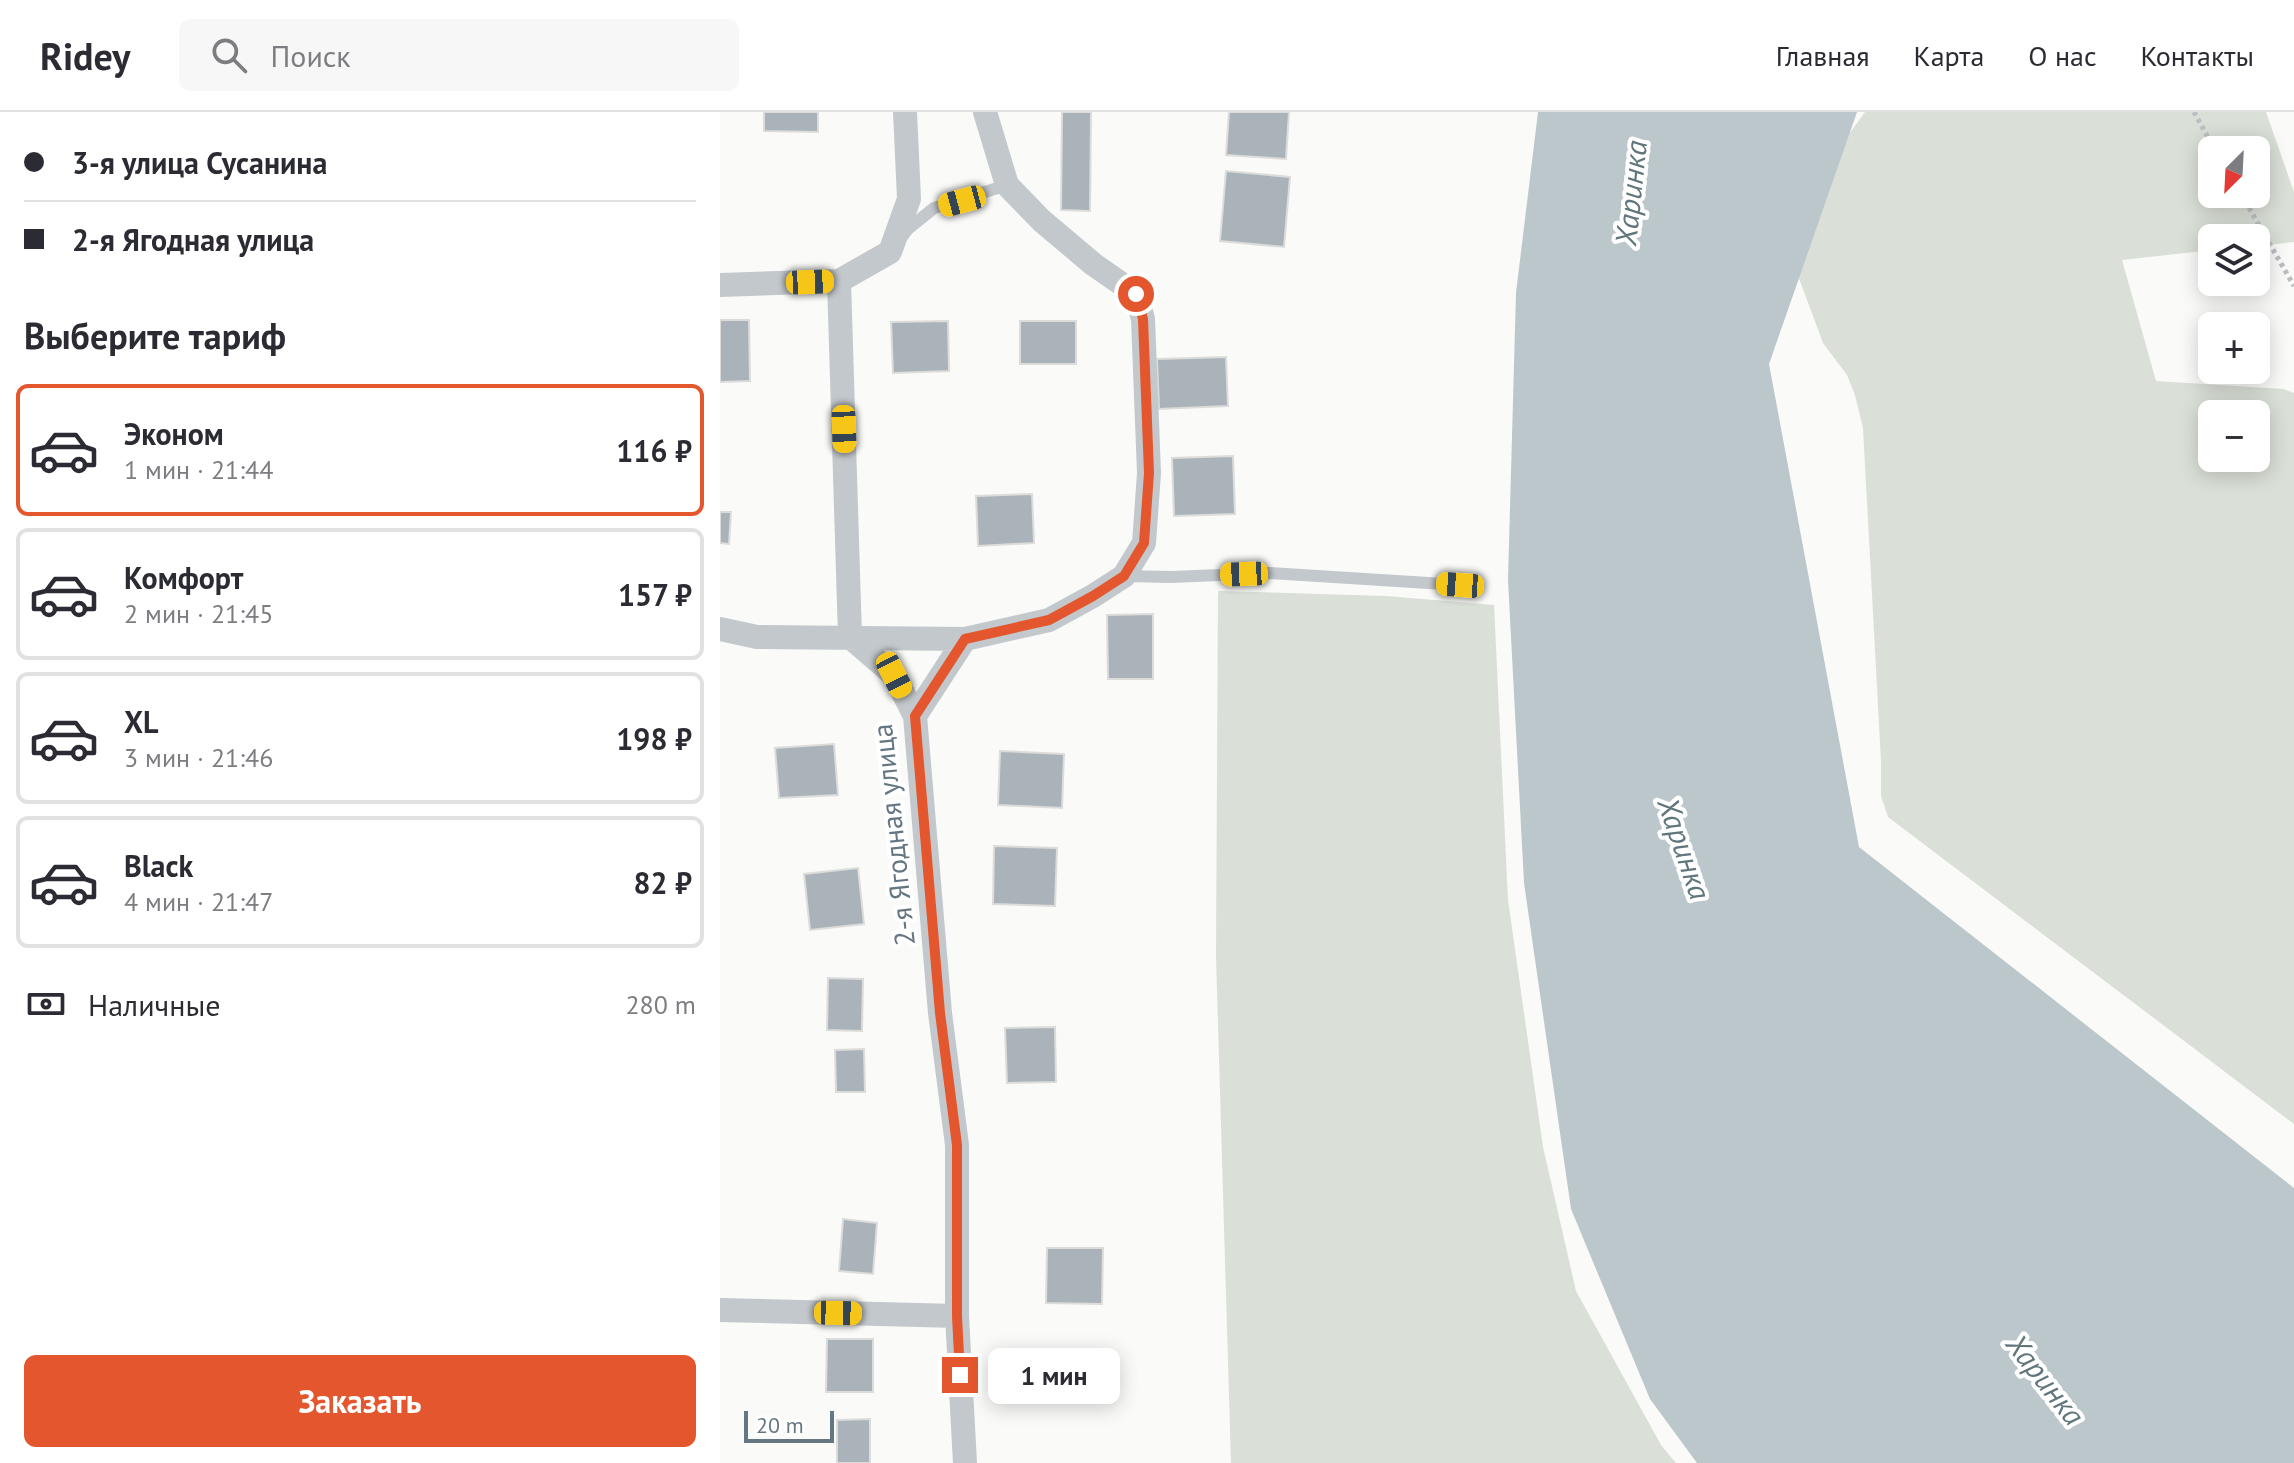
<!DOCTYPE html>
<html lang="ru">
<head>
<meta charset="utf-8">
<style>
  body { margin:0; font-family:"PT Sans",sans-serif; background:#f7f7f7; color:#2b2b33; height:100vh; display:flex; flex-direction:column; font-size:30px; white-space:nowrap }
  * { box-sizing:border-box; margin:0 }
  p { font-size:26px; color:#7c7c81 }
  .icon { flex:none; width:44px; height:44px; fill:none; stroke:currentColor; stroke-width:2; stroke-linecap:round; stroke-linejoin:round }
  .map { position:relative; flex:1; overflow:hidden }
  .sheet { display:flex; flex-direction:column; background:#fff; width:720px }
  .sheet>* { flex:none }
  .banner { display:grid; align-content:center; height:176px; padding:0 24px; background:#fff }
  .needle { width:52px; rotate:204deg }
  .fabs { position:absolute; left:1478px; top:24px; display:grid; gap:16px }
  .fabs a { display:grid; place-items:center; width:72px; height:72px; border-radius:12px; background:#fff; box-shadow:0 4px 20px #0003; font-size:40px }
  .scale { position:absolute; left:24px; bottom:20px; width:90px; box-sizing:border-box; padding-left:8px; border:4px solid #657683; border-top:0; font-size:22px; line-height:28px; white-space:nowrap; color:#657683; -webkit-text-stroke:6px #fff; paint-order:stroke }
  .end { position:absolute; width:36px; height:36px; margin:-18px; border:10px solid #e4572e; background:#fff; box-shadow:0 0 0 4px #fff }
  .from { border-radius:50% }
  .bubble { position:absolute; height:56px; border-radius:12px; background:#fff; box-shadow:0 4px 20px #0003; font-size:26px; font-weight:700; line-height:56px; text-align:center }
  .car { position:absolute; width:24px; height:48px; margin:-24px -12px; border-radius:10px; box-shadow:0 0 6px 2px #0007; background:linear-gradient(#f5c518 24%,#345 0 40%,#f5c518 0 76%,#345 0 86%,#f5c518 0) }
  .banner b { display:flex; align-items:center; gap:28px; height:76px; font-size:30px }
  .banner b+b { border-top:2px solid #e1e1e2 }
  .banner i { width:20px; height:20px; background:#2b2b33 }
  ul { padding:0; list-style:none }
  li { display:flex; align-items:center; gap:24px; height:132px; margin:0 16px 12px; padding:0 8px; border:4px solid #e1e1e2; border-radius:12px }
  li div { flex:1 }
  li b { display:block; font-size:30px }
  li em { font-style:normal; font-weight:700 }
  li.active { border-color:#e4572e }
  li>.icon { width:72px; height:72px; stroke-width:1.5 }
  h2 { padding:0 24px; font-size:36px; line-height:96px }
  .pay { display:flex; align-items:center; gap:20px; height:88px; padding:0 24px; font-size:30px }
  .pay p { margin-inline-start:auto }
  .action { display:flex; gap:16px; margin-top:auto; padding:16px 24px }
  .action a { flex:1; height:92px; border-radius:12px; background:#e4572e; color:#fff; font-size:32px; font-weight:700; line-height:92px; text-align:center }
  header { display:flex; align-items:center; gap:48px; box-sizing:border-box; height:112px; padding:0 40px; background:#fff; border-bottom:2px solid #e1e1e2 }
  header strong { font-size:38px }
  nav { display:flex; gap:44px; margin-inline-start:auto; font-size:28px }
  .search { width:560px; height:72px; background:#f7f7f7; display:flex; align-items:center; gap:20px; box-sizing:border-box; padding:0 28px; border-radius:12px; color:#7c7c81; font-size:30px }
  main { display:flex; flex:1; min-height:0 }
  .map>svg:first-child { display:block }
  .green { fill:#dadfd7; fill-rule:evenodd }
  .water { fill:#bbc7cb }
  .building { fill:#aab3b9; stroke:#dcdcda; stroke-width:2 }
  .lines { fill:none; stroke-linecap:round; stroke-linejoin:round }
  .path { stroke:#bbbfc2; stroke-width:5; stroke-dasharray:4 4; stroke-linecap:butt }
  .service { stroke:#c3c8cc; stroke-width:12 }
  .minor { stroke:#c3c8cc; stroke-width:24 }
  .route { stroke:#e4572e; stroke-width:10 }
  .labels { text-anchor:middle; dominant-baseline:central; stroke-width:8; stroke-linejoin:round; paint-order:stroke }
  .street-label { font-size:28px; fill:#657683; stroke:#fff }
  .water-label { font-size:30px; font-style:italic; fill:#60757c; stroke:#fff }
</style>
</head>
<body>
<header>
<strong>Ridey</strong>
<div class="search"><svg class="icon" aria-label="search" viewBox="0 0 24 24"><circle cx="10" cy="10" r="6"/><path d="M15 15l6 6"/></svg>Поиск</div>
<nav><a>Главная</a><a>Карта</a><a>О нас</a><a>Контакты</a></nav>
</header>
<main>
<section class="sheet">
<div class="banner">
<b><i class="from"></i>3-я улица Сусанина</b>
<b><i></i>2-я Ягодная улица</b>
</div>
<h2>Выберите тариф</h2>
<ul>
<li class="active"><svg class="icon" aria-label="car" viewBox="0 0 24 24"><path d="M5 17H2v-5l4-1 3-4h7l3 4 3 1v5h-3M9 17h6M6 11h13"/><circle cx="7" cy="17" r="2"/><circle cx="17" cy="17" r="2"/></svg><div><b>Эконом</b><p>1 мин · 21:44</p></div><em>116 ₽</em></li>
<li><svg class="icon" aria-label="car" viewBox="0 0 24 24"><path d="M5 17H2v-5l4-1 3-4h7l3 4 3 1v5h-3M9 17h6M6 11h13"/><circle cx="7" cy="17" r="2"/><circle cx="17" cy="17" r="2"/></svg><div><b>Комфорт</b><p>2 мин · 21:45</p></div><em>157 ₽</em></li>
<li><svg class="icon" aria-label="car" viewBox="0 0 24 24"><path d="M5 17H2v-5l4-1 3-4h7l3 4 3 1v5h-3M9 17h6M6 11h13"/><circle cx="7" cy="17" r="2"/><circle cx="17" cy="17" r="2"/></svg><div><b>XL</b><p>3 мин · 21:46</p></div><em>198 ₽</em></li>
<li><svg class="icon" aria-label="car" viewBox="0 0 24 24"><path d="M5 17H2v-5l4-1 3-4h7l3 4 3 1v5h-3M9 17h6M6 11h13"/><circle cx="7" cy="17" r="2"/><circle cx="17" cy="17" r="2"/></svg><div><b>Black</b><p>4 мин · 21:47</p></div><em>82 ₽</em></li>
</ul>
<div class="pay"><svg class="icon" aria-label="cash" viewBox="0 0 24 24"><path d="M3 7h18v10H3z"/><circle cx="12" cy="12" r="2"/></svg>Наличные<p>280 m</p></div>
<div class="action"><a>Заказать</a></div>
</section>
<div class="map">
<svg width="1574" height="1351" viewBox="0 0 1574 1351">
  <rect width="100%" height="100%" fill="#fafaf8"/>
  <path class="green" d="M 1145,0 L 1546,0 L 1574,80 L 1574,130 L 1536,134 L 1536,126 L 1492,126 L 1492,138 L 1402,148 L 1436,269 L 1563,277 L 1574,281 L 1574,1012 L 1168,705 L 1161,684 L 1161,649 L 1143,316 L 1135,283 L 1127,263 L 1103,231 L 1080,169 L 1074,159 L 1074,98 ZM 1492,38 L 1536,38 L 1536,82 L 1492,82 ZM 1492,302 L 1536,302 L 1536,346 L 1492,346 Z
    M 498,479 L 666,484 L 774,493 L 788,788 L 823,1035 L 856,1179 L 941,1333 L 956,1351 L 511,1351 L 496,844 Z"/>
  <path class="water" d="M 818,0 L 1137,0 L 1049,252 L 1139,735 L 1574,1076 L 1574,1351 L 977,1351 L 930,1287 L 851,1097 L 804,771 L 788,468 L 796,181 Z"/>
  <path class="building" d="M 44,0 L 98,0 L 98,20 L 44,19 Z
    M 342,0 L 371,0 L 370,99 L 341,98 Z
    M 509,0 L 569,0 L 566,47 L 506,43 Z
    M 506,59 L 570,65 L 564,135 L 500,129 Z
    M 0,208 L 29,208 L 30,269 L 0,270 Z
    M 228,209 L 229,259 L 173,261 L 171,210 Z
    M 300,209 L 356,209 L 356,252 L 300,252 Z
    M 506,245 L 508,294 L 439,297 L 437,247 Z
    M 513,344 L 515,402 L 454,404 L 452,346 Z
    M 312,382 L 314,431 L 258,434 L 256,384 Z
    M 0,400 L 11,400 L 9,432 L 0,431 Z
    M 433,502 L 433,567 L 388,567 L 387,503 Z
    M 114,632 L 118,683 L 59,686 L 55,636 Z
    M 280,639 L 344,642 L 342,696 L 278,693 Z
    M 274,734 L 337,736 L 335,794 L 273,792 Z
    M 138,756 L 144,812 L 90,818 L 84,762 Z
    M 108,866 L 143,867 L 142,919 L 107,918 Z
    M 335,915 L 336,970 L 287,971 L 285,916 Z
    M 144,937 L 145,980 L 116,980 L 115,938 Z
    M 123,1107 L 157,1111 L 153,1162 L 119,1159 Z
    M 327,1136 L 383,1136 L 382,1192 L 326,1191 Z
    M 107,1227 L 153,1227 L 153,1280 L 106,1280 Z
    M 150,1307 L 150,1351 L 117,1351 L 117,1308 Z"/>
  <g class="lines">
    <path class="path" d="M 1474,0 L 1495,38
      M 1521,82 L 1574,174"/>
    <path class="service" d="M 181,126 L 188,117 L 214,96 L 287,73
      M 404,464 L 451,465 L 549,461 L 740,473"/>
    <path class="minor" d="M 185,0 L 189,87 L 170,140 L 119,169 L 130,525 L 174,563 L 195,604 L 220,901 L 237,1033 L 237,1204 L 245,1351
      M 0,173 L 119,169
      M 0,517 L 37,525 L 245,527 L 329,508 L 373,484 L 404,464 L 424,431 L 429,361 L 423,207 L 416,182 L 373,152 L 322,109 L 287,73 L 265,0
      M 195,604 L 245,527
      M 0,1198 L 237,1204"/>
  </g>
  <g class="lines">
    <path class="route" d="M 240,1263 L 237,1204 L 237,1033 L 220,901 L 195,604 L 245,527 L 329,508 L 373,484 L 404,464 L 424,431 L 429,361 L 423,207 L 416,182"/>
  </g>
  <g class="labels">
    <g class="street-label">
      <text transform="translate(173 723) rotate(-96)">2-я Ягодная улица</text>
    </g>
    <g class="water-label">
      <text transform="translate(910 81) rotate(-84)">Харинка</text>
      <text transform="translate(965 736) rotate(71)">Харинка</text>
      <text transform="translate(1326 1267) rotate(52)">Харинка</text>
    </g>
  </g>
</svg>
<div class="fabs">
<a><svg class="needle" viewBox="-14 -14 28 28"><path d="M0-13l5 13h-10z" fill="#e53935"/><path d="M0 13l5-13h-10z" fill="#7c7c81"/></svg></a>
<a><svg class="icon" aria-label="layers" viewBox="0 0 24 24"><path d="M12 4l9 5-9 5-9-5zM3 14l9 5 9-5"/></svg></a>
<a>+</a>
<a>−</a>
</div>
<div class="scale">20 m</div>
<i class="end from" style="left:416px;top:182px"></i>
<i class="end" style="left:240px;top:1263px"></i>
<div class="bubble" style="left:268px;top:1236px;width:132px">1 мин</div>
<i class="car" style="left:242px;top:89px;rotate:255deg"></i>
<i class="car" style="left:90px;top:170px;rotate:88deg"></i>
<i class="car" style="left:124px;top:317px;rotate:178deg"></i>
<i class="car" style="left:524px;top:462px;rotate:268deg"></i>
<i class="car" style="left:740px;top:473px;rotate:274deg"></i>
<i class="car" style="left:174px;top:563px;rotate:153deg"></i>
<i class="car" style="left:118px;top:1201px;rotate:91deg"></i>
</div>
</main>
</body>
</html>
